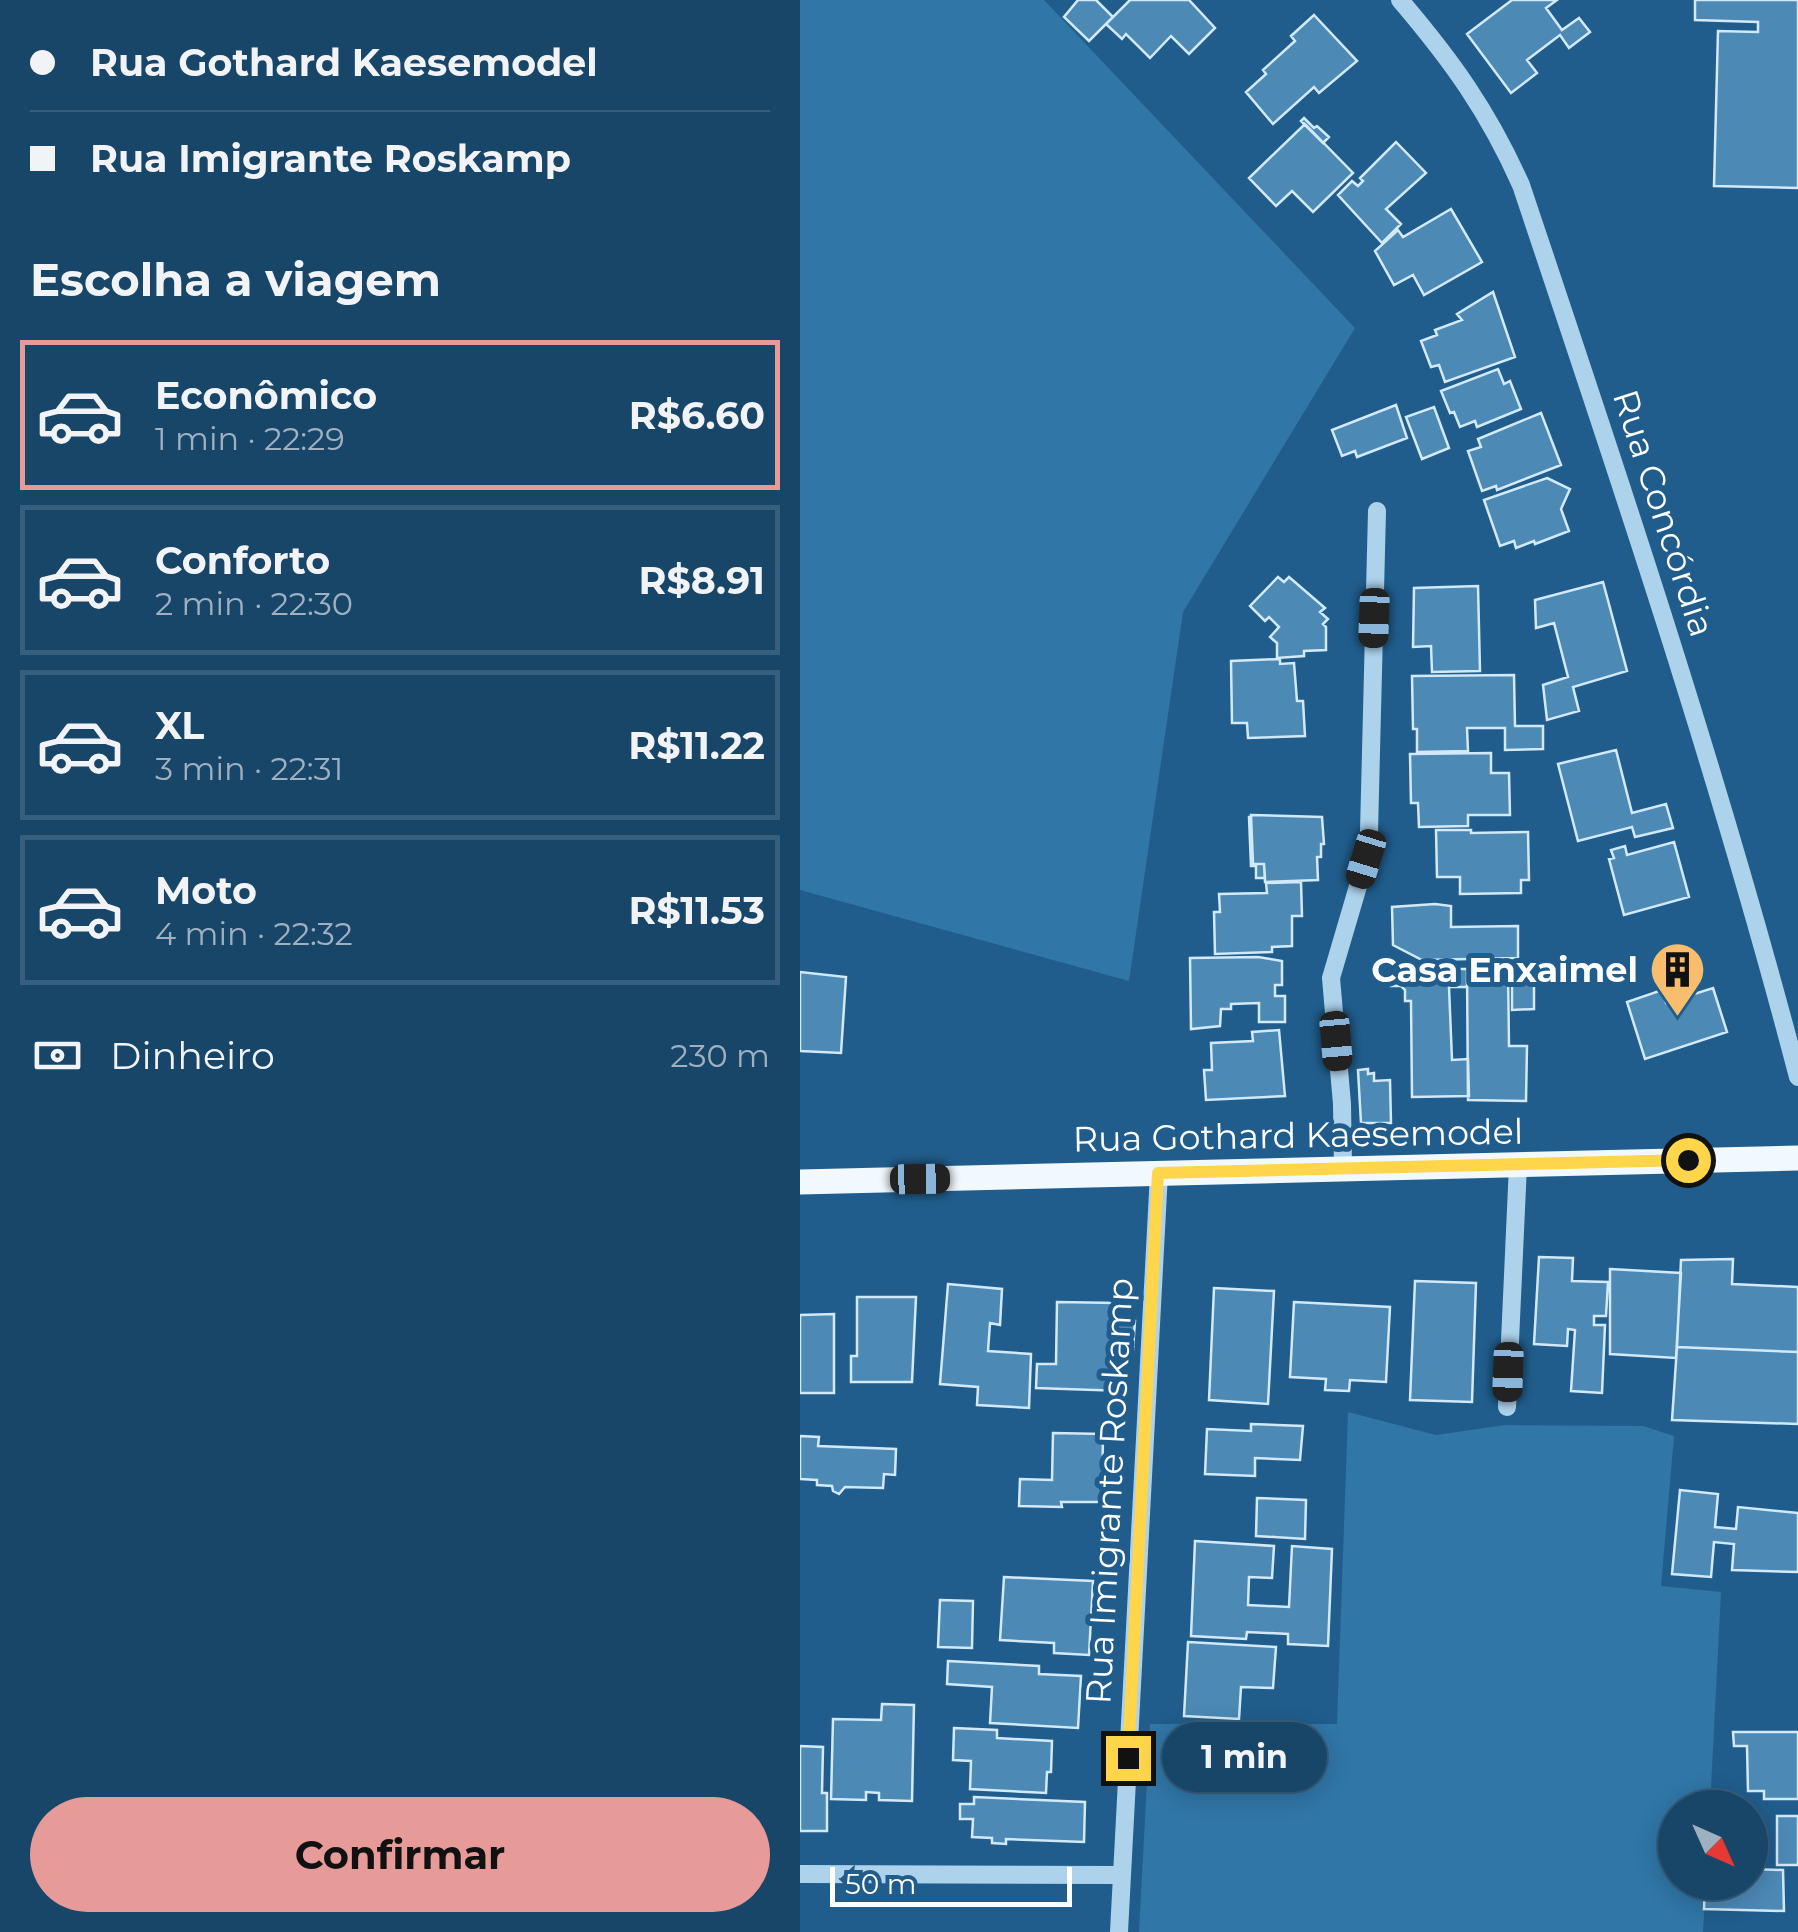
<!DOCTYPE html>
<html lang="pt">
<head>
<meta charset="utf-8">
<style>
  body { margin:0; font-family:Montserrat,sans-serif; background:#255071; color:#f1f3f6; height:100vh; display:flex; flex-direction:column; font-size:38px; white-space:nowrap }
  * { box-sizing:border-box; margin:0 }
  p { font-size:32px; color:#9fb1c0 }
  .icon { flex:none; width:55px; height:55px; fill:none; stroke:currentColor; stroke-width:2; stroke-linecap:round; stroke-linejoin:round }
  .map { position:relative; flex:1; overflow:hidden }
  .drawer { display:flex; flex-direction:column; background:#184669; width:800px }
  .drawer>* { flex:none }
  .guide { display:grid; align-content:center; height:220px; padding:0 30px; background:#184669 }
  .needle { width:65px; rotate:135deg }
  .controls { position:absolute; left:858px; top:1790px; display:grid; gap:20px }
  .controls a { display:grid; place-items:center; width:110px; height:110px; border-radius:50%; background:#184669; box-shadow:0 5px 25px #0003,0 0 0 2px #365e7d; font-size:50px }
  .scale { position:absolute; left:30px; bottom:25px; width:242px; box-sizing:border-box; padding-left:10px; border:5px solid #fff; border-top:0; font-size:28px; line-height:35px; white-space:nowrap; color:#fff; -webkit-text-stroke:8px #205d8c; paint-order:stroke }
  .end { position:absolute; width:45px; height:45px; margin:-22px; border:12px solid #ffd54a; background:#111; box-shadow:0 0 0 5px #111 }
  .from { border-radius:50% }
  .bubble { position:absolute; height:70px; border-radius:35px; background:#184669; box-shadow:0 5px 25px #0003,0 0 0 2px #365e7d; font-size:32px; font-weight:700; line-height:70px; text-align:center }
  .car { position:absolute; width:30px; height:60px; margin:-30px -15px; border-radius:12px; box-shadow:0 0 8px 2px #0007; background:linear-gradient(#222 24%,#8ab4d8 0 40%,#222 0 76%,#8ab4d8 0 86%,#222 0) }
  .guide b { display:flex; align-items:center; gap:35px; height:95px; font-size:38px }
  .guide b+b { border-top:2px solid #365e7d }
  .guide i { width:25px; height:25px; background:#f1f3f6 }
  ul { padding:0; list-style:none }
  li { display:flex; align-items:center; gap:30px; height:150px; margin:0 20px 15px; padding:0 10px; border:5px solid #365e7d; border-radius:0px }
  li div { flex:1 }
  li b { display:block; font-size:38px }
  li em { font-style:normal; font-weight:700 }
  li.active { border-color:#e69b98 }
  li>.icon { width:90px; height:90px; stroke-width:1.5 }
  h2 { padding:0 30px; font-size:45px; line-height:120px }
  .pay { display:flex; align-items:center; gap:25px; height:110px; padding:0 30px; font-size:38px }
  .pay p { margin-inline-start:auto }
  .action { display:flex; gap:20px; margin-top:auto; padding:20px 30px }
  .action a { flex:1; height:115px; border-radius:60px; background:#e69b98; color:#111; font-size:40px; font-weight:700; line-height:115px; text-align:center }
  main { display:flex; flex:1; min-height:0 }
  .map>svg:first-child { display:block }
  .green { fill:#3076a7 }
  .building { fill:#4c89b5; stroke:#d2e9f9; stroke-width:2.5 }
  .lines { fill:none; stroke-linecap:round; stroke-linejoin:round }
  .minor { stroke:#add2ec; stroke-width:18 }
  .major { stroke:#f2f9fe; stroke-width:25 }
  .route { stroke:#ffd54a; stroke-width:12 }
  .labels { text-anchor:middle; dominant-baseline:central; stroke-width:10; stroke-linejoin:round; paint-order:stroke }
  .street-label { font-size:35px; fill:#fff; stroke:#205d8c }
  .poi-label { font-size:35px; font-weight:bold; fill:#fff; stroke:#205d8c; text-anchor:end }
</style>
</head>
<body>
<main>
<section class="drawer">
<div class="guide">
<b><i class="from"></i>Rua Gothard Kaesemodel</b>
<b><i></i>Rua Imigrante Roskamp</b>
</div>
<h2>Escolha a viagem</h2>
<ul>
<li class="active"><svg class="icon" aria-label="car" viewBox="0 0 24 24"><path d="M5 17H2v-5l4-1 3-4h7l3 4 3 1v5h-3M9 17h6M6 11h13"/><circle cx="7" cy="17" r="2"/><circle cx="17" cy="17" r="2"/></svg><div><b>Econômico</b><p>1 min · 22:29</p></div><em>R$6.60</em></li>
<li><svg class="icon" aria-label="car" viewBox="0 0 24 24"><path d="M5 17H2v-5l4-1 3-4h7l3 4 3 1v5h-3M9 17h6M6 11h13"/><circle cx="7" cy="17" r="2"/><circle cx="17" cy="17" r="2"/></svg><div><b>Conforto</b><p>2 min · 22:30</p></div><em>R$8.91</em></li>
<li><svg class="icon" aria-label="car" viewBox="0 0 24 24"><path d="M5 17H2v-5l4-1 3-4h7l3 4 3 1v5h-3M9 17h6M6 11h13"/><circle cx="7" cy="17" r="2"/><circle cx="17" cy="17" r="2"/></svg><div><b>XL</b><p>3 min · 22:31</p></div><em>R$11.22</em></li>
<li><svg class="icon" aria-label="car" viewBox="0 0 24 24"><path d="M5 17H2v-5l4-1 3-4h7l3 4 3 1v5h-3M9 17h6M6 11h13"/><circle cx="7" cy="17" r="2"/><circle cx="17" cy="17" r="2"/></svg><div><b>Moto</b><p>4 min · 22:32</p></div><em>R$11.53</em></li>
</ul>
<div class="pay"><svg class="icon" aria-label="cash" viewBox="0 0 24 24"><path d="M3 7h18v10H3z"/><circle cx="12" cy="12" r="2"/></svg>Dinheiro<p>230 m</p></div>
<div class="action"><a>Confirmar</a></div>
</section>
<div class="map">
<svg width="998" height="1932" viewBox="0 0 998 1932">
  <rect width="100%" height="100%" fill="#205d8c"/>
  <path class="green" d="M 0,0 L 244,0 L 555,328 L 383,612 L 329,981 L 0,890 Z
    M 548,1412 L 636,1435 L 705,1425 L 843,1426 L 874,1436 L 861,1586 L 921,1592 L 910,1807 L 875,1808 L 875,1882 L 906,1883 L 903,1932 L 339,1932 L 350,1724 L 537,1724 Z"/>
  <path class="building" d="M 278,0 L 296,0 L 313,17 L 289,41 L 264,17 Z
    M 330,0 L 389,0 L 415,28 L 389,54 L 371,36 L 350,58 L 326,34 L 322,39 L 306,24 Z
    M 712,0 L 757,0 L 746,8 L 762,30 L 779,18 L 790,32 L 769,48 L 760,35 L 727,60 L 737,73 L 711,93 L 667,34 Z
    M 895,0 L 998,0 L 998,188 L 914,186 L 918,31 L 958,32 L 958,22 L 895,20 Z
    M 514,15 L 557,61 L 519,93 L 514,87 L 473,124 L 446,92 L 466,74 L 463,70 L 495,41 L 491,36 Z
    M 504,118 L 514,128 L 517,126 L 529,137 L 523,143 L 501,121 Z
    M 505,124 L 553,173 L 513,212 L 492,191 L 476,206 L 449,178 Z
    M 596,142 L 626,173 L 586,209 L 601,224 L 582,243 L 538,195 L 552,181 L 558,186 L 563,181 L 560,178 Z
    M 651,209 L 682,262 L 624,295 L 613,275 L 594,285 L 575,251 L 598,230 L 603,237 Z
    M 693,292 L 715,357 L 645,382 L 639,365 L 631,367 L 621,341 L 637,335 L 635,330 L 662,320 L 657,314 Z
    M 698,369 L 704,384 L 710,381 L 721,409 L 677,427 L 675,421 L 660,427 L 654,412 L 650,413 L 641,391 Z
    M 596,405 L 607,438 L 557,457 L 555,451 L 542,456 L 532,430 Z
    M 634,407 L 649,448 L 622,459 L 606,417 Z
    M 741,413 L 761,465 L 697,490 L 696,486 L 682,491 L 668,451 L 681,447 L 678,439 Z
    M 747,478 L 770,489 L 761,509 L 769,531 L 735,544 L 734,541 L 716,548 L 714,541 L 700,546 L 684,500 Z
    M 478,577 L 484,582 L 489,577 L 525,608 L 520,612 L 528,619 L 523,624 L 526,627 L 526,650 L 504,651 L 504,656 L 477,658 L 477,643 L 470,637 L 479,627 L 469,617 L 465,621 L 450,606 Z
    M 803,582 L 827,671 L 773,687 L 779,711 L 747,720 L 743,685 L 768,677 L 754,623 L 736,628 L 735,600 Z
    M 678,586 L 680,671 L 632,672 L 631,646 L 613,647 L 614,588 Z
    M 480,659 L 480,664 L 494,663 L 497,701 L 503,701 L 505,736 L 448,738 L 447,723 L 432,723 L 431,661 Z
    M 714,675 L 715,726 L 743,726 L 743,749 L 705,750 L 705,728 L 667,728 L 668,751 L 617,752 L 617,729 L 613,729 L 612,676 Z
    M 816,750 L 832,813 L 866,804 L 873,828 L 835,837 L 832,827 L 778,841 L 758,764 Z
    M 691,753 L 691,773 L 709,773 L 710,815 L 668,815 L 668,826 L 619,827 L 618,803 L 611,803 L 610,754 Z
    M 451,815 L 522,817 L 524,844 L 521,844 L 521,857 L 517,857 L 518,880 L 465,882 L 464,864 L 453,864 Z
    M 449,817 L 451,817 L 453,864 L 464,864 L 465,878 L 456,878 L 456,866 L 451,866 Z
    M 636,830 L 671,830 L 671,833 L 728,832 L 729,880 L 721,880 L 721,893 L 660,894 L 660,877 L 637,877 Z
    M 874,842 L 889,897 L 824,915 L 809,859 L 814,858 L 811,850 L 825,846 L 827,855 Z
    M 501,882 L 502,916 L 492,916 L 492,946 L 472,947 L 472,952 L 415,954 L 414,912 L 420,912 L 419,894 L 467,893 L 466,883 Z
    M 635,904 L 651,906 L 651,927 L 718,926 L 718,958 L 622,960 L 593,945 L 592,907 Z
    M 458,957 L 482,961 L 482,985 L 475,985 L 475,996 L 485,996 L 485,1022 L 459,1022 L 459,1003 L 431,1004 L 431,1009 L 421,1009 L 420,1026 L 391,1029 L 390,958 Z
    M 708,968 L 709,1046 L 727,1046 L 726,1101 L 668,1100 L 667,969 Z
    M 592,969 L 667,969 L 667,987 L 649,987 L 652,1060 L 668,1059 L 669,1096 L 612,1097 L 611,1001 L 605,1001 L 605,990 L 601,986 L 591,986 Z
    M 0,972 L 46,977 L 41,1053 L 0,1051 Z
    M 712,975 L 734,975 L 734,1009 L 712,1010 Z
    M 913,988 L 927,1032 L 845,1059 L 827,1002 L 862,990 L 866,1003 Z
    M 479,1030 L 485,1096 L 406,1100 L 404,1070 L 412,1070 L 411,1043 L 453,1041 L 452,1032 Z
    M 568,1069 L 568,1074 L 574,1073 L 574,1081 L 590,1080 L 591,1123 L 561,1123 L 558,1070 Z
    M 739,1257 L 773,1258 L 772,1281 L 808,1282 L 806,1316 L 794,1316 L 794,1325 L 805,1325 L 802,1393 L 771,1391 L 775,1330 L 768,1329 L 767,1346 L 734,1344 Z
    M 933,1259 L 932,1284 L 998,1287 L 998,1352 L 877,1347 L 881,1260 Z
    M 810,1269 L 881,1273 L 876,1358 L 810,1354 Z
    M 615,1281 L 676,1283 L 672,1402 L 610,1400 Z
    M 148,1284 L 202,1289 L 200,1325 L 190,1323 L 188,1351 L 231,1354 L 229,1408 L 177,1405 L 178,1387 L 140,1384 Z
    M 414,1288 L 474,1291 L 468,1404 L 409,1400 Z
    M 57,1297 L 116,1297 L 112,1382 L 51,1382 L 51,1356 L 57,1356 Z
    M 257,1302 L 317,1303 L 316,1321 L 335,1321 L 333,1349 L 316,1349 L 315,1366 L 326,1367 L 324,1391 L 236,1388 L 237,1364 L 256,1364 Z
    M 494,1302 L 590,1307 L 586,1382 L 550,1380 L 549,1391 L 525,1390 L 526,1379 L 490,1377 Z
    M 34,1314 L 34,1393 L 0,1393 L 0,1315 Z
    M 877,1347 L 998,1352 L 998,1424 L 872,1420 Z
    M 451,1424 L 503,1426 L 500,1460 L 455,1458 L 455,1476 L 405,1474 L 407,1429 L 451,1431 Z
    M 253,1433 L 303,1434 L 302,1502 L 261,1502 L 262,1507 L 219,1506 L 220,1479 L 252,1480 Z
    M 0,1436 L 19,1437 L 18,1446 L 96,1449 L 95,1475 L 84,1474 L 83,1488 L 45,1487 L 39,1494 L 33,1491 L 32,1486 L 17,1485 L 17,1480 L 0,1479 Z
    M 880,1490 L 918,1494 L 915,1527 L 936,1529 L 938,1507 L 998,1513 L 998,1572 L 932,1570 L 934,1544 L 914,1542 L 911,1577 L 872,1574 Z
    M 457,1498 L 506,1500 L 505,1539 L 456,1536 Z
    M 395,1541 L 474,1546 L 472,1578 L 449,1577 L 448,1605 L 489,1607 L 492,1546 L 532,1549 L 528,1646 L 488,1644 L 488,1634 L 447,1632 L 446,1639 L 391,1636 Z
    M 204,1577 L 293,1581 L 289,1655 L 254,1653 L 254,1643 L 200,1640 Z
    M 140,1600 L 173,1601 L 172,1648 L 138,1647 Z
    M 388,1642 L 476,1647 L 473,1688 L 441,1687 L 439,1719 L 384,1716 Z
    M 148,1661 L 239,1666 L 239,1674 L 281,1676 L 278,1728 L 190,1723 L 192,1687 L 147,1684 Z
    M 82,1704 L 114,1705 L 112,1801 L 79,1800 L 79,1793 L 66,1792 L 66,1800 L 31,1799 L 33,1719 L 81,1720 Z
    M 154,1728 L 197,1730 L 197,1738 L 252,1741 L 251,1772 L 247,1772 L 246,1793 L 170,1789 L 171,1761 L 153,1760 Z
    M 933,1732 L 998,1732 L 998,1799 L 964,1799 L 964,1791 L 948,1791 L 947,1746 L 934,1746 Z
    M 0,1746 L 23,1747 L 22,1793 L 27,1793 L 27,1831 L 0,1831 Z
    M 174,1797 L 285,1802 L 284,1842 L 206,1839 L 206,1844 L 192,1843 L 192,1838 L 172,1837 L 173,1819 L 160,1819 L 160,1804 L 174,1804 Z
    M 977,1816 L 998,1816 L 998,1865 L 977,1865 Z
    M 950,1869 L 983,1870 L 984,1911 L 904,1909 L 905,1882 L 950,1882 Z"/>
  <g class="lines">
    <path class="minor" d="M 600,0 C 652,61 688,111 721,185 C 820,480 919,775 998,1077
      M 543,1169 L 542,1104 L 531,978 L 566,859 L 569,832 L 577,511
      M 707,1407 L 718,1165
      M 0,1874 L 322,1875
      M 319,1932 L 359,1173"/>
    <path class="major" d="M 0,1182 L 998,1158"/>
  </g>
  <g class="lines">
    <path class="route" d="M 328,1758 L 358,1173 L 888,1160"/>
  </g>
  <defs>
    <symbol id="building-pin" viewBox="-11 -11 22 30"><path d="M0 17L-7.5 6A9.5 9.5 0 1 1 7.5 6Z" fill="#f9be6d" stroke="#205d8c"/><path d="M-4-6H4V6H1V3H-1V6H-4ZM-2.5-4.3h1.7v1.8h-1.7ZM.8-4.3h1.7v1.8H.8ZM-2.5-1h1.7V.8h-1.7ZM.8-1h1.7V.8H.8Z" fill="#111"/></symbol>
  </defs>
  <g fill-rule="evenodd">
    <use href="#building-pin" x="846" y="938" width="63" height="86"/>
  </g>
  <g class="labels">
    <g class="street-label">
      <text transform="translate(864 513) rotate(72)">Rua Concórdia</text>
      <text transform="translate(498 1135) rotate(-1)">Rua Gothard Kaesemodel</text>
      <text transform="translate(309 1491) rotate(-87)">Rua Imigrante Roskamp</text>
    </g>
    <g class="poi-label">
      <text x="838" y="969">Casa Enxaimel</text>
    </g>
  </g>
</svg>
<div class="controls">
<a><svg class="needle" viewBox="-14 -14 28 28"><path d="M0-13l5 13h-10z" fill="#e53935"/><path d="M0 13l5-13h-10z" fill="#9fb1c0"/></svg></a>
</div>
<div class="scale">50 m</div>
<i class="end from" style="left:888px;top:1160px"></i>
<i class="end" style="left:328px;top:1758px"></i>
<div class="bubble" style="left:362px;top:1722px;width:165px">1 min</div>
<i class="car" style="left:574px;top:618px;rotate:182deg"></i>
<i class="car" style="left:566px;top:859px;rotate:197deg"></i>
<i class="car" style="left:536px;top:1041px;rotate:175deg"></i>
<i class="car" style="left:120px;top:1179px;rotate:89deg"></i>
<i class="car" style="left:708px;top:1372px;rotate:182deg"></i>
</div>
</main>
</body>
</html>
